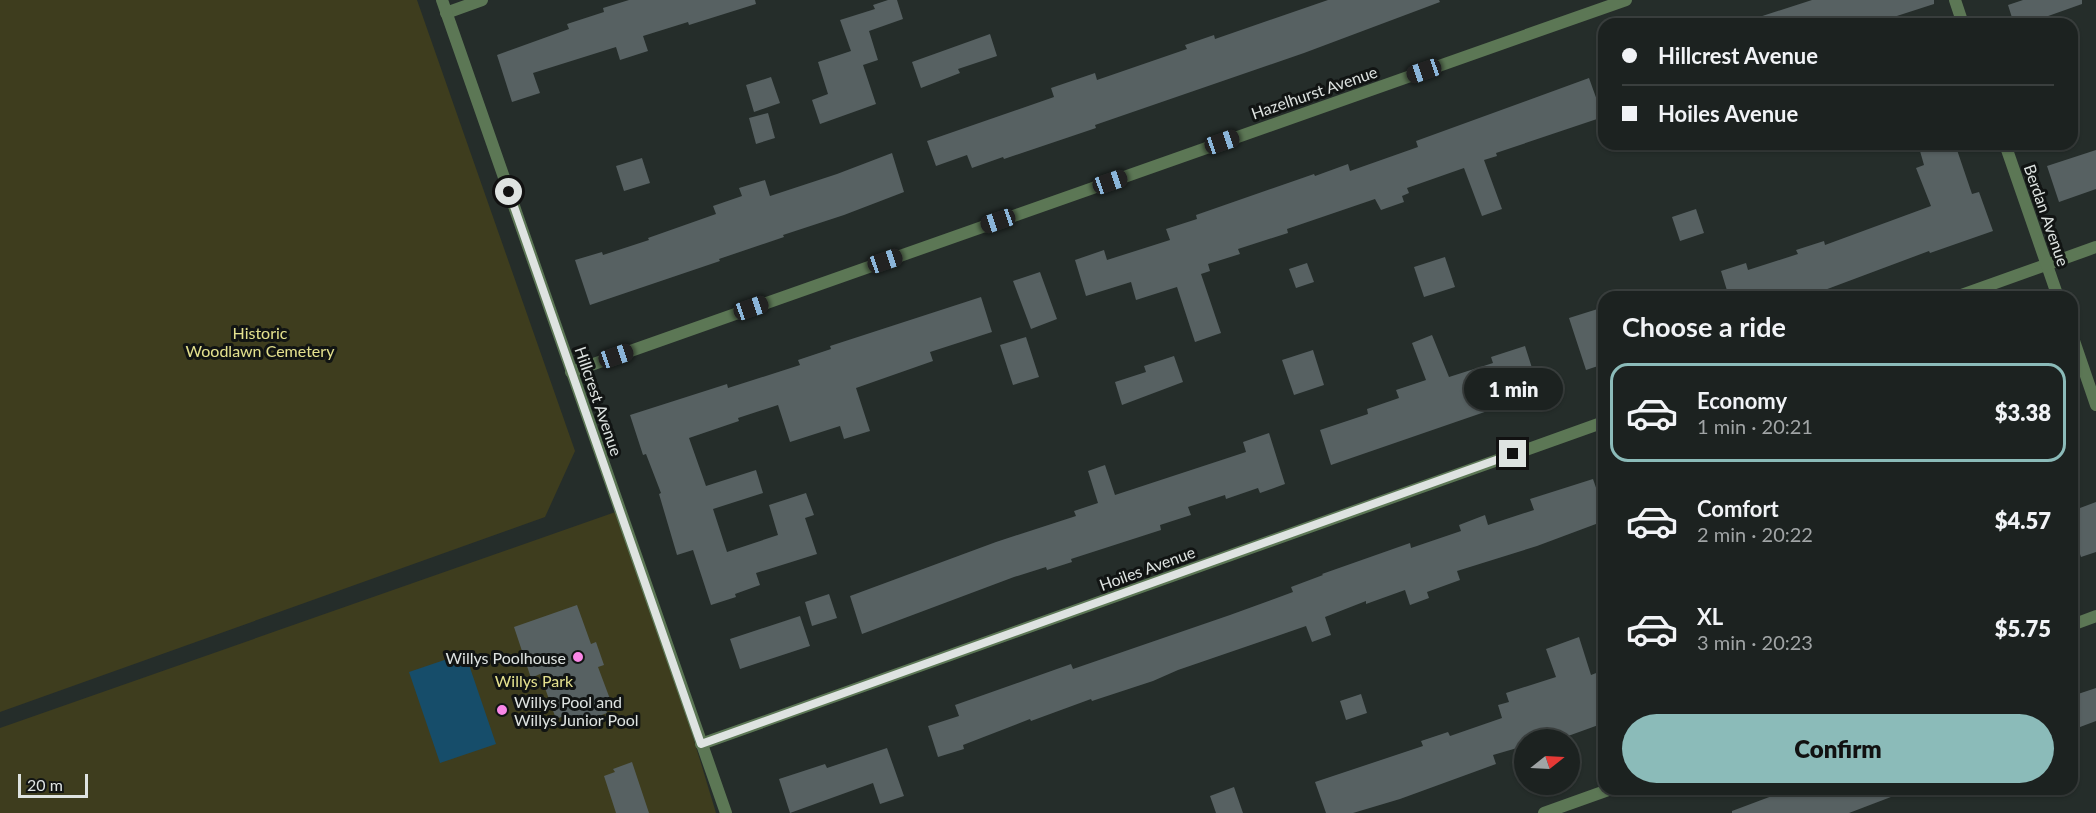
<!DOCTYPE html>
<html lang="en">
<head>
<meta charset="utf-8">
<style>
  body { margin:0; font-family:Lato,sans-serif; background:#252a29; color:#f1f3f6; height:100vh; display:flex; flex-direction:column; font-size:22px; white-space:nowrap }
  * { box-sizing:border-box; margin:0 }
  p { font-size:20px; color:#a0a4a5 }
  .icon { flex:none; width:33px; height:33px; fill:none; stroke:currentColor; stroke-width:2; stroke-linecap:round; stroke-linejoin:round }
  .map { position:relative; flex:1; overflow:hidden }
  .details { position:absolute; left:1598px; top:291px; width:480px; height:504px; display:flex; flex-direction:column; background:#1c2220; border-radius:18px; box-shadow:0 2px 4px #0004,0 0 0 2px #3a3f3e }
  .details>* { flex:none }
  .hud { position:absolute; left:1598px; top:18px; width:480px; height:132px; border-radius:18px; box-shadow:0 2px 4px #0004,0 0 0 2px #3a3f3e; display:grid; align-content:center; height:132px; padding:0 24px; background:#1c2220 }
  .needle { width:39px; rotate:72deg }
  .controls { position:absolute; left:1514px; top:729px; display:grid; gap:12px }
  .controls a { display:grid; place-items:center; width:66px; height:66px; border-radius:50%; background:#1c2220; box-shadow:0 2px 4px #0004,0 0 0 2px #3a3f3e; font-size:30px }
  .scale { position:absolute; left:18px; bottom:15px; width:70px; box-sizing:border-box; padding-left:6px; border:3px solid #dee3e1; border-top:0; font-size:16px; line-height:21px; white-space:nowrap; color:#dee3e1; -webkit-text-stroke:4px #111413; paint-order:stroke }
  .end { position:absolute; width:27px; height:27px; margin:-14px; border:8px solid #dee3e1; background:#111; box-shadow:0 0 0 3px #111 }
  .from { border-radius:50% }
  .bubble { position:absolute; height:42px; border-radius:21px; background:#1c2220; box-shadow:0 2px 4px #0004,0 0 0 2px #3a3f3e; font-size:20px; font-weight:800; line-height:42px; text-align:center }
  .car { position:absolute; width:18px; height:36px; margin:-18px -9px; border-radius:8px; box-shadow:0 0 4px 2px #0007; background:linear-gradient(#222 24%,#8ab4d8 0 40%,#222 0 76%,#8ab4d8 0 86%,#222 0) }
  .hud b { display:flex; align-items:center; gap:21px; height:57px; font-size:22px }
  .hud b+b { border-top:2px solid #3a3f3e }
  .hud i { width:15px; height:15px; background:#f1f3f6 }
  ul { padding:0; list-style:none }
  li { display:flex; align-items:center; gap:18px; height:99px; margin:0 12px 9px; padding:0 12px; border:3px solid transparent; border-radius:18px }
  li div { flex:1 }
  li b { display:block; font-size:22px }
  li em { font-style:normal; font-weight:800 }
  li.active { border-color:#8bbbb9 }
  li>.icon { width:54px; height:54px; stroke-width:1.5 }
  h2 { padding:0 24px; font-size:27px; line-height:72px }
  .action { display:flex; gap:12px; margin-top:auto; padding:12px 24px }
  .action a { flex:1; height:69px; border-radius:36px; background:#8bbbb9; color:#111; font-size:24px; font-weight:800; line-height:69px; text-align:center }
  .map>svg:first-child { display:block }
  .green { fill:#3e3d1e }
  .water { fill:#164d6a }
  .building { fill:#576162 }
  .lines { fill:none; stroke-linecap:round; stroke-linejoin:round }
  .minor { stroke:#5c7755; stroke-width:12 }
  .tertiary { stroke:#5c7755; stroke-width:12 }
  .route { stroke:#dee3e1; stroke-width:8 }
  .poi-dot { fill:#fa87e7; stroke:#111413; stroke-width:2 }
  .labels { text-anchor:middle; dominant-baseline:central; stroke-width:6; stroke-linejoin:round; paint-order:stroke }
  .street-label { font-size:16px; fill:#dee3e1; stroke:#111413 }
  .park-label { font-size:16px; fill:#e4e18e; stroke:#111413 }
  .poi-label { font-size:16px; fill:#dee3e1; stroke:#111413; text-anchor:end }
</style>
</head>
<body>
<div class="map">
<svg width="2096" height="813" viewBox="0 0 2096 813">
  <rect width="100%" height="100%" fill="#252d2a"/>
  <path class="green" d="M 0,0 L 417,0 L 575,451 L 545,517 L 0,712 Z
    M 624,509 L 716,813 L 0,813 L 0,728 Z"/>
  <path class="water" d="M 465,653 L 496,744 L 440,763 L 409,672 Z"/>
  <path class="building" d="M 629,0 L 755,0 L 756,4 L 689,25 L 688,22 L 643,36 L 648,51 L 620,60 L 616,47 L 533,73 L 540,93 L 512,102 L 497,55 L 569,29 L 567,24 L 604,12 L 603,8 Z
    M 888,0 L 897,0 L 903,19 L 869,31 L 878,60 L 863,65 L 876,104 L 820,124 L 812,100 L 828,94 L 818,62 L 851,51 L 840,20 L 875,9 L 873,5 Z
    M 1328,0 L 1439,0 L 1440,2 L 1304,53 L 1095,125 L 1096,128 L 1004,159 L 1003,157 L 972,168 L 967,155 L 936,166 L 927,141 L 1054,97 L 1051,88 L 1095,73 L 1097,80 L 1187,49 L 1185,45 L 1214,35 L 1215,39 Z
    M 1812,0 L 1934,0 L 1934,4 L 1872,24 L 1751,24 L 1750,20 Z
    M 2023,0 L 2082,0 L 2082,4 L 2026,24 L 2014,24 L 2008,5 Z
    M 990,34 L 997,56 L 958,69 L 960,73 L 921,88 L 912,62 Z
    M 771,77 L 780,103 L 754,112 L 746,85 Z
    M 1589,78 L 1603,117 L 1496,153 L 1497,156 L 1484,160 L 1502,209 L 1482,216 L 1464,168 L 1407,188 L 1409,193 L 1402,196 L 1404,202 L 1381,210 L 1375,199 L 1287,229 L 1288,233 L 1238,249 L 1240,254 L 1208,264 L 1210,271 L 1201,274 L 1221,333 L 1195,342 L 1177,287 L 1136,300 L 1131,282 L 1086,296 L 1075,260 L 1104,250 L 1107,260 L 1170,240 L 1166,229 L 1197,219 L 1196,215 L 1314,174 L 1315,176 L 1348,164 L 1350,171 L 1418,147 L 1416,141 Z
    M 768,113 L 775,138 L 756,144 L 749,118 Z
    M 1918,144 L 1955,144 L 1972,194 L 1979,192 L 1993,231 L 1930,253 L 1929,251 L 1806,297 L 1729,297 L 1721,271 L 1746,263 L 1748,270 L 1798,254 L 1796,250 L 1824,241 L 1825,245 L 1931,206 L 1916,168 L 1924,165 Z
    M 2096,150 L 2096,189 L 2059,202 L 2047,166 Z
    M 892,153 L 904,192 L 844,215 L 783,235 L 784,237 L 719,259 L 720,261 L 590,305 L 575,260 L 602,252 L 603,255 L 649,240 L 648,238 L 716,214 L 713,206 L 742,196 L 739,188 L 765,180 L 770,196 L 837,174 Z
    M 642,158 L 650,183 L 624,191 L 616,166 Z
    M 1696,209 L 1704,233 L 1680,241 L 1672,217 Z
    M 1445,257 L 1455,287 L 1424,297 L 1414,267 Z
    M 1307,263 L 1314,282 L 1296,288 L 1289,269 Z
    M 1040,272 L 1057,319 L 1031,329 L 1013,281 Z
    M 981,297 L 992,332 L 930,352 L 933,361 L 856,388 L 870,431 L 844,439 L 840,426 L 790,442 L 778,405 L 738,418 L 739,421 L 689,438 L 706,486 L 756,470 L 763,493 L 713,509 L 727,552 L 778,535 L 769,505 L 806,493 L 814,515 L 805,518 L 817,554 L 756,573 L 760,585 L 735,594 L 736,597 L 711,605 L 693,550 L 677,555 L 659,494 L 661,493 L 646,454 L 643,455 L 630,415 L 727,384 L 728,388 L 800,365 L 798,360 L 831,349 L 830,346 Z
    M 1604,307 L 1604,364 L 1586,370 L 1569,318 Z
    M 1432,335 L 1449,377 L 1493,363 L 1491,357 L 1525,346 L 1540,393 L 1331,465 L 1320,430 L 1368,414 L 1367,409 L 1399,398 L 1396,390 L 1426,380 L 1412,343 Z
    M 1026,337 L 1039,377 L 1013,385 L 1000,345 Z
    M 1313,350 L 1324,385 L 1294,395 L 1282,360 Z
    M 1174,356 L 1183,382 L 1122,405 L 1115,382 L 1146,372 L 1144,366 Z
    M 1269,433 L 1285,484 L 1260,493 L 1258,488 L 1226,499 L 1225,495 L 1188,507 L 1191,515 L 1160,525 L 1161,530 L 1071,559 L 1072,562 L 1047,570 L 1046,567 L 1014,577 L 862,634 L 850,596 L 996,542 L 1076,516 L 1074,511 L 1098,503 L 1088,471 L 1105,465 L 1115,495 L 1246,452 L 1243,442 Z
    M 1593,479 L 1604,511 L 1604,521 L 1537,546 L 1457,571 L 1460,580 L 1427,592 L 1429,598 L 1410,605 L 1405,590 L 1366,604 L 1366,601 L 1325,617 L 1331,635 L 1312,642 L 1306,626 L 1178,670 L 1153,681 L 1092,701 L 1091,699 L 1031,721 L 1030,719 L 963,745 L 964,749 L 938,757 L 928,726 L 959,716 L 955,705 L 1071,664 L 1073,669 L 1230,615 L 1293,592 L 1291,587 L 1323,575 L 1322,574 L 1410,543 L 1411,548 L 1461,531 L 1459,525 L 1485,515 L 1488,525 L 1534,510 L 1530,499 Z
    M 2096,502 L 2096,552 L 2081,557 L 2072,530 L 2072,511 Z
    M 829,594 L 837,618 L 812,626 L 805,602 Z
    M 577,605 L 591,644 L 596,642 L 604,665 L 598,667 L 610,699 L 603,701 L 607,713 L 573,726 L 569,714 L 556,719 L 540,674 L 531,678 L 514,627 Z
    M 800,616 L 810,646 L 740,669 L 730,639 Z
    M 1579,637 L 1591,675 L 1604,670 L 1604,723 L 1557,740 L 1524,740 L 1524,746 L 1493,755 L 1496,764 L 1400,799 L 1353,813 L 1326,813 L 1315,782 L 1423,746 L 1421,741 L 1448,732 L 1450,736 L 1502,718 L 1498,705 L 1509,702 L 1506,693 L 1556,677 L 1546,649 Z
    M 2096,688 L 2096,721 L 2072,730 L 2072,696 Z
    M 1361,694 L 1367,713 L 1346,720 L 1340,701 Z
    M 887,748 L 904,796 L 880,804 L 873,783 L 790,813 L 779,779 L 825,764 L 827,768 Z
    M 632,762 L 649,813 L 616,813 L 604,776 L 615,772 L 613,769 Z
    M 1234,787 L 1243,813 L 1216,813 L 1210,796 Z
    M 1791,789 L 1904,789 L 1904,792 L 1849,813 L 1732,813 L 1732,811 Z"/>
  <g class="lines">
    <path class="minor" d="M 446,13 L 482,0
      M 1956,297 L 2096,247
      M 571,372 L 1626,0
      M 2072,625 L 2096,616
      M 701,744 L 1604,422
      M 1544,813 L 1611,789"/>
    <path class="tertiary" d="M 442,0 L 726,813
      M 1955,0 L 1963,24
      M 2005,144 L 2058,297
      M 2072,335 L 2096,405"/>
  </g>
  <g class="lines">
    <path class="route" d="M 509,192 L 701,744 L 1513,454"/>
  </g>
  <g class="poi-dot">
    <circle cx="578" cy="657" r="6"/>
    <circle cx="502" cy="710" r="6"/>
  </g>
  <g class="labels">
    <g class="street-label">
      <text transform="translate(1314 92) rotate(-19)">Hazelhurst Avenue</text>
      <text transform="translate(2047 215) rotate(71)">Berdan Avenue</text>
      <text transform="translate(599 401) rotate(71)">Hillcrest Avenue</text>
      <text transform="translate(1147 568) rotate(-20)">Hoiles Avenue</text>
    </g>
    <g class="park-label">
      <text x="260" y="332">Historic<tspan x="260" dy="18">Woodlawn Cemetery</tspan></text>
      <text x="534" y="680">Willys Park</text>
    </g>
    <g class="poi-label">
      <text x="566" y="657">Willys Poolhouse</text>
      <text x="514" y="701" text-anchor="start">Willys Pool and<tspan x="514" dy="18">Willys Junior Pool</tspan></text>
    </g>
  </g>
</svg>
<div class="controls">
<a><svg class="needle" viewBox="-14 -14 28 28"><path d="M0-13l5 13h-10z" fill="#e53935"/><path d="M0 13l5-13h-10z" fill="#a0a4a5"/></svg></a>
</div>
<div class="scale">20 m</div>
<i class="end from" style="left:509px;top:192px"></i>
<i class="end" style="left:1513px;top:454px"></i>
<div class="bubble" style="left:1464px;top:368px;width:99px">1 min</div>
<i class="car" style="left:1424px;top:71px;rotate:251deg"></i>
<i class="car" style="left:1222px;top:142px;rotate:71deg"></i>
<i class="car" style="left:1110px;top:182px;rotate:71deg"></i>
<i class="car" style="left:998px;top:221px;rotate:251deg"></i>
<i class="car" style="left:885px;top:261px;rotate:71deg"></i>
<i class="car" style="left:751px;top:308px;rotate:71deg"></i>
<i class="car" style="left:616px;top:356px;rotate:71deg"></i>
<div class="hud">
<b><i class="from"></i>Hillcrest Avenue</b>
<b><i></i>Hoiles Avenue</b>
</div>
<section class="details">
<h2>Choose a ride</h2>
<ul>
<li class="active"><svg class="icon" aria-label="car" viewBox="0 0 24 24"><path d="M5 17H2v-5l4-1 3-4h7l3 4 3 1v5h-3M9 17h6M6 11h13"/><circle cx="7" cy="17" r="2"/><circle cx="17" cy="17" r="2"/></svg><div><b>Economy</b><p>1 min · 20:21</p></div><em>$3.38</em></li>
<li><svg class="icon" aria-label="car" viewBox="0 0 24 24"><path d="M5 17H2v-5l4-1 3-4h7l3 4 3 1v5h-3M9 17h6M6 11h13"/><circle cx="7" cy="17" r="2"/><circle cx="17" cy="17" r="2"/></svg><div><b>Comfort</b><p>2 min · 20:22</p></div><em>$4.57</em></li>
<li><svg class="icon" aria-label="car" viewBox="0 0 24 24"><path d="M5 17H2v-5l4-1 3-4h7l3 4 3 1v5h-3M9 17h6M6 11h13"/><circle cx="7" cy="17" r="2"/><circle cx="17" cy="17" r="2"/></svg><div><b>XL</b><p>3 min · 20:23</p></div><em>$5.75</em></li>
</ul>
<div class="action"><a>Confirm</a></div>
</section>
</div>
</body>
</html>
